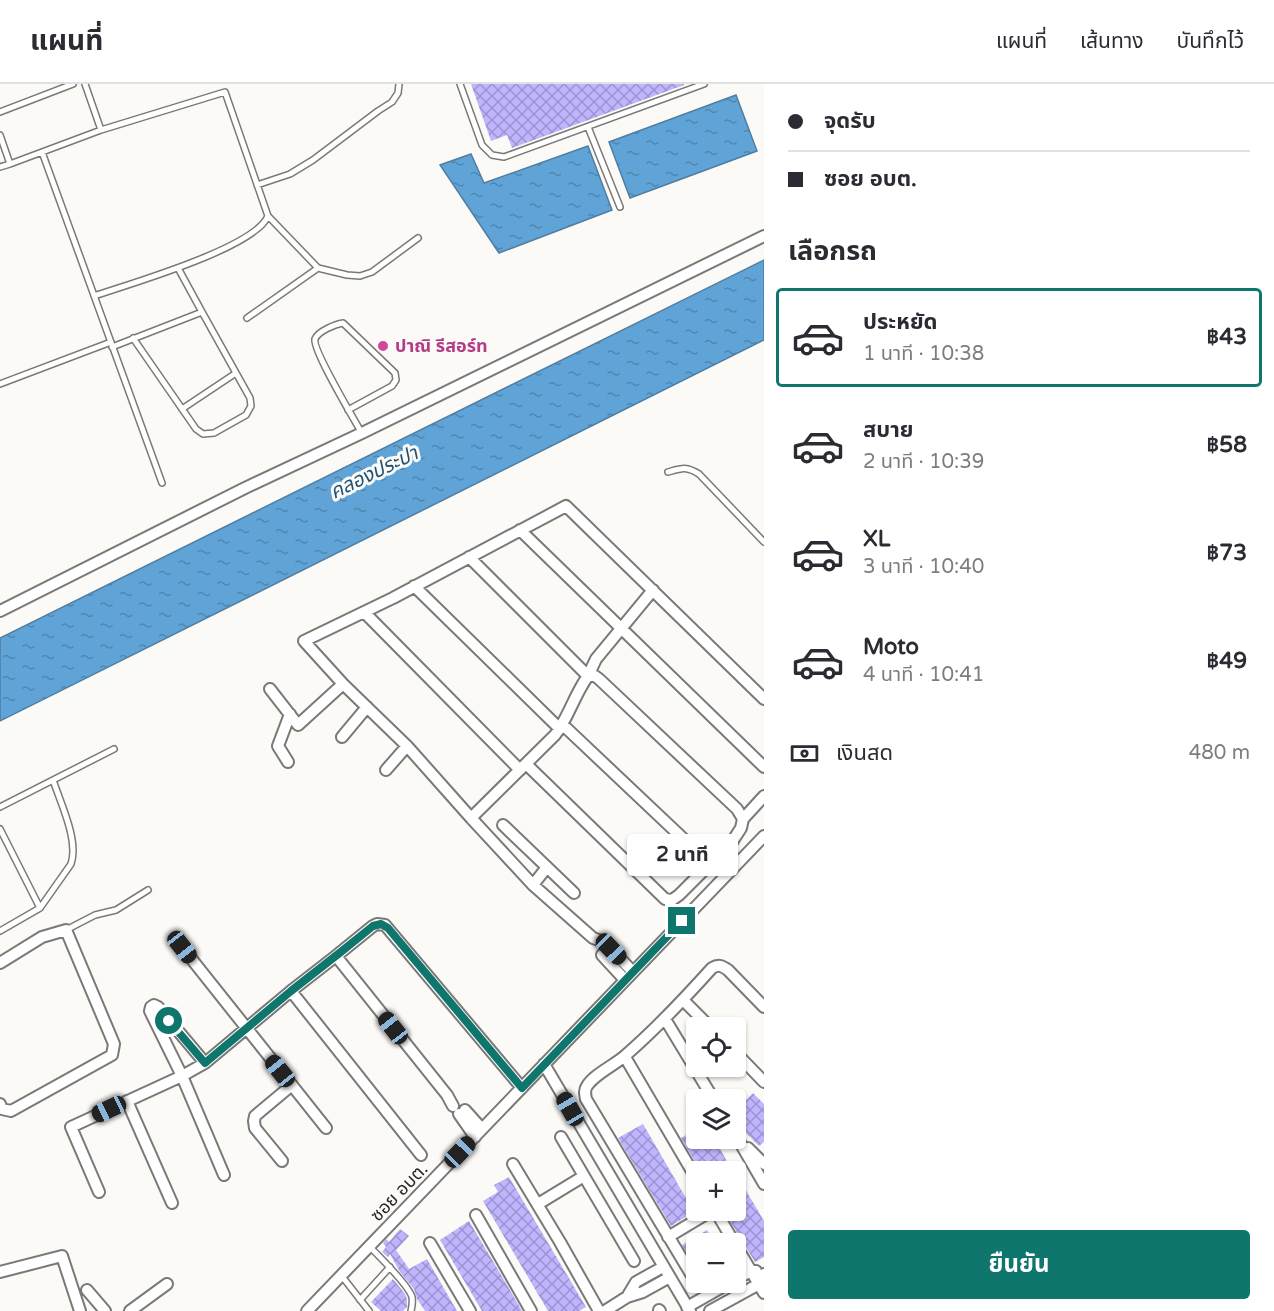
<!DOCTYPE html>
<html lang="th">
<head>
<meta charset="utf-8">
<style>
  body { margin:0; font-family:"Varela Round","Noto Sans Thai",sans-serif; background:#f7f7f7; color:#2b2b33; height:100vh; display:flex; flex-direction:column; font-size:22px; white-space:nowrap }
  * { box-sizing:border-box; margin:0 }
  p { font-size:20px; color:#7c7c81 }
  .icon { flex:none; width:33px; height:33px; fill:none; stroke:currentColor; stroke-width:2; stroke-linecap:round; stroke-linejoin:round }
  .map { position:relative; flex:1; overflow:hidden }
  .panel { display:flex; flex-direction:column; background:#fff; width:510px }
  .panel>* { flex:none }
  .top-card { display:grid; align-content:center; height:132px; padding:0 24px; background:#fff }
  .tools { position:absolute; left:686px; top:933px; display:grid; gap:12px }
  .tools a { display:grid; place-items:center; width:60px; height:60px; border-radius:6px; background:#fff; box-shadow:0 2px 4px #0004; font-size:30px }
  .end { position:absolute; width:27px; height:27px; margin:-14px; border:8px solid #0f766e; background:#fff; box-shadow:0 0 0 3px #fff }
  .from { border-radius:50% }
  .bubble { position:absolute; height:42px; border-radius:6px; background:#fff; box-shadow:0 2px 4px #0004; font-size:20px; font-weight:700; line-height:42px; text-align:center }
  .car { position:absolute; width:18px; height:36px; margin:-18px -9px; border-radius:8px; box-shadow:0 0 4px 2px #0007; background:linear-gradient(#222 24%,#8ab4d8 0 40%,#222 0 76%,#8ab4d8 0 86%,#222 0) }
  .top-card b { display:flex; align-items:center; gap:21px; height:57px; font-size:22px }
  .top-card b+b { border-top:2px solid #e1e1e2 }
  .top-card i { width:15px; height:15px; background:#2b2b33 }
  ul { padding:0; list-style:none }
  li { display:flex; align-items:center; gap:18px; height:99px; margin:0 12px 9px; padding:0 12px; border:3px solid transparent; border-radius:6px }
  li div { flex:1 }
  li b { display:block; font-size:22px }
  li em { font-style:normal; font-weight:700 }
  li.current { border-color:#0f766e }
  li>.icon { width:54px; height:54px; stroke-width:1.5 }
  h2 { padding:0 24px; font-size:27px; line-height:72px }
  .pay { display:flex; align-items:center; gap:15px; height:66px; padding:0 24px; font-size:22px }
  .pay p { margin-inline-start:auto }
  .cta { display:flex; gap:12px; margin-top:auto; padding:12px 24px }
  .cta a { flex:1; height:69px; border-radius:6px; background:#0f766e; color:#fff; font-size:24px; font-weight:700; line-height:69px; text-align:center }
  header { display:flex; align-items:center; gap:36px; box-sizing:border-box; height:84px; padding:0 30px; background:#fff; border-bottom:2px solid #e1e1e2 }
  header strong { font-size:28px }
  nav { display:flex; gap:33px; margin-inline-start:auto; font-size:21px }
  main { display:flex; flex:1; min-height:0 }
  .map>svg:first-child { display:block }
  .water { fill:url(#water-ripples); stroke:#4f7ea2; stroke-width:1.5 }
  .building { fill:url(#building-cross-hatch) }
  .lines { fill:none; stroke-linecap:round; stroke-linejoin:round }
  .lane-casing { stroke:#7b7977; stroke-width:8 }
  .street-casing { stroke:#7b7977; stroke-width:14 }
  .lane { stroke:#fff; stroke-width:5 }
  .street { stroke:#fff; stroke-width:10 }
  .route { stroke:#0f766e; stroke-width:8 }
  .hotel-dot { fill:#d1479c; stroke:#fcfaf7; stroke-width:2 }
  .labels { text-anchor:middle; dominant-baseline:central; stroke-width:6; stroke-linejoin:round; paint-order:stroke }
  .hotel-label { font-size:18px; font-weight:bold; fill:#b23c85; stroke:#fcfaf7; text-anchor:start }
  .street-label { font-size:18px; fill:#282726; stroke:#fcfaf7 }
  .water-label { font-size:20px; font-style:italic; fill:#1f5275; stroke:#fcfaf7 }
</style>
</head>
<body>
<header>
<strong>แผนที่</strong>
<nav><a>แผนที่</a><a>เส้นทาง</a><a>บันทึกไว้</a></nav>
</header>
<main>
<div class="map">
<svg width="764" height="1227" viewBox="0 0 764 1227">
  <defs>
    <pattern id="water-ripples" width="26" height="14" patternUnits="userSpaceOnUse" patternTransform="scale(1.5)"><rect width="26" height="14" fill="#60a4d7"/><path d="M2 4q2-2 4 0t4 0M15 11q2-2 4 0t4 0" fill="none" stroke="#4f86ae"/></pattern>
    <pattern id="building-cross-hatch" width="8" height="8" patternUnits="userSpaceOnUse" patternTransform="scale(1.5)"><rect width="8" height="8" fill="#beb5fe"/><path d="M0 0l8 8M0 8l8-8" fill="none" stroke="#9a93cd"/></pattern>
  </defs>
  <rect width="100%" height="100%" fill="#fcfaf7"/>
  <path class="water" d="M 736,11 L 757,67 L 630,114 L 609,58 Z
    M 588,62 L 612,126 L 499,169 L 440,81 L 471,70 L 484,99 Z
    M 764,176 L 764,256 L 0,637 L 0,554 Z"/>
  <path class="building" d="M 471,0 L 684,0 L 684,1 L 512,64 L 507,51 L 491,57 Z
    M 753,1009 L 764,1020 L 764,1058 L 759,1062 L 735,1038 L 735,1035 L 746,1024 L 742,1020 Z
    M 643,1040 L 683,1109 L 695,1127 L 671,1142 L 618,1054 Z
    M 696,1045 L 696,1054 L 714,1054 L 733,1088 L 701,1088 L 681,1054 Z
    M 735,1088 L 764,1137 L 764,1173 L 755,1178 L 725,1129 L 729,1126 L 735,1126 Z
    M 509,1093 L 586,1223 L 579,1227 L 548,1227 L 483,1117 L 498,1108 L 494,1101 Z
    M 469,1137 L 500,1189 L 522,1227 L 482,1227 L 440,1156 Z
    M 400,1145 L 409,1152 L 396,1166 L 409,1185 L 427,1175 L 457,1227 L 425,1227 L 417,1215 L 414,1205 L 400,1188 L 390,1170 L 388,1173 L 382,1168 L 386,1163 L 383,1159 L 386,1155 L 389,1158 Z
    M 707,1146 L 715,1160 L 696,1160 L 696,1184 L 682,1161 Z
    M 393,1195 L 405,1210 L 407,1215 L 407,1223 L 403,1227 L 381,1227 L 371,1218 Z"/>
  <g class="lines">
    <defs>
      <path id="lane" d="M 85,0 L 101,46
        M 460,0 L 482,61 L 492,71 L 504,73 L 704,0
        M 0,28 L 73,0
        M 588,43 L 620,123
        M 0,51 L 10,80 L 0,83
        M 42,68 L 162,399
        M 10,80 L 101,46 L 225,8 L 268,132 C 255,164 129,200 94,212
        M 257,101 L 290,90 L 313,76 L 378,27 L 392,18 L 398,9 L 399,0
        M 268,132 L 318,184 L 347,191 L 360,192 L 372,188 L 418,154
        M 178,184 L 202,228
        M 247,234 L 318,184
        M 112,263 L 202,228 L 250,314 L 251,322 L 246,331 L 214,349 L 203,350 L 196,345 L 133,254
        M 0,300 L 111,258
        M 182,325 L 236,289
        M 348,326 L 392,302 L 396,296 L 395,289 L 343,239 C 336,240 318,247 315,255 C 312,265 354,335 361,348
        M 668,388 C 682,384 686,382 699,390 L 764,458
        M 0,723 L 114,665
        M 0,745 L 40,824
        M 66,846 L 95,831 L 116,826 L 148,806
        M 0,847 L 40,824 L 71,780 C 79,757 61,720 53,696
        M 369,1162 C 379,1172 409,1202 412,1213 C 413,1218 412,1222 411,1227
        M 341,1191 L 369,1227
        M 360,1216 L 390,1183"/>
      <path id="street" d="M 520,446 L 764,683
        M 469,473 L 588,592 L 596,575 L 653,506
        M 414,502 L 560,645
        M 0,527 L 245,404 L 362,349 L 764,152
        M 364,528 L 520,686
        M 343,600 L 304,557 L 393,514 L 566,422 L 764,615
        M 270,605 L 298,641 L 343,600 L 407,662 L 471,734
        M 563,641 L 710,780
        M 342,653 L 367,623
        M 288,678 L 278,662 L 290,630
        M 526,680 L 665,815 L 672,816 L 679,811 L 732,758 L 741,744 L 743,735 L 764,712
        M 386,686 L 407,662
        M 503,741 L 574,809
        M 533,801 L 547,783
        M 604,858 L 593,854 L 533,801 L 471,734 L 555,651 C 569,633 574,611 588,592 L 595,592 L 599,595 L 737,725 L 743,735
        M 182,863 L 326,1044
        M 609,863 L 633,888
        M 602,871 L 625,896
        M 336,872 L 373,842 L 377,840 L 385,841 L 522,1004
        M 0,879 L 42,853 L 66,846 L 114,960 L 112,971 L 11,1027 L 2,1025 L 0,1020
        M 291,907 L 421,1071
        M 683,916 L 711,944
        M 665,935 L 714,1016
        M 735,968 L 764,998
        M 625,973 L 696,1094
        M 205,979 L 158,923 L 154,921 L 151,923 L 150,927 L 182,992 L 224,1091
        M 544,980 L 690,1227
        M 127,1017 L 172,1119
        M 465,1026 L 482,1045
        M 459,1030 L 475,1053
        M 735,1050 L 764,1100
        M 561,1053 L 634,1177
        M 748,1064 L 764,1080
        M 282,1077 L 255,1044 L 254,1037 L 255,1032 L 292,1001
        M 513,1080 L 560,1158 L 599,1227
        M 99,1108 L 71,1043 L 182,992 L 205,979 L 291,907 L 336,872 L 447,1011 L 453,1022
        M 538,1120 L 584,1092
        M 715,1126 L 735,1160
        M 476,1131 L 531,1227
        M 668,1153 L 713,1126
        M 430,1159 L 470,1227
        M 735,1160 L 764,1209
        M 0,1188 L 62,1172 L 80,1227
        M 694,1195 L 586,1015 C 585,1010 584,1006 587,1002 C 594,990 617,980 627,970 C 658,943 685,914 712,884 C 719,880 722,882 728,886 L 764,923
        M 735,1196 L 751,1187 L 756,1187
        M 87,1206 L 105,1227
        M 627,1213 L 636,1198 L 663,1183
        M 687,1223 L 731,1198
        M 659,1226 L 660,1227
        M 130,1227 L 167,1200
        M 307,1227 L 764,752
        M 605,1227 L 627,1213 L 643,1208 L 670,1193
        M 710,1227 L 759,1200 L 764,1190"/>
    </defs>
    <use href="#lane" class="lane-casing"/>
    <use href="#street" class="street-casing"/>
    <use href="#lane" class="lane"/>
    <use href="#street" class="street"/>
  </g>
  <g class="lines">
    <path class="route" d="M 169,937 L 205,979 L 291,907 L 342,867 L 373,842 L 381,840 L 388,844 L 522,1004 L 682,837"/>
  </g>
  <circle class="hotel-dot" cx="383" cy="262" r="6"/>
  <g class="labels">
    <g class="hotel-label">
      <text x="395" y="262">ปาณิ รีสอร์ท</text>
    </g>
    <g class="street-label">
      <text transform="translate(399 1108) rotate(-46)">ซอย อบต.</text>
    </g>
    <g class="water-label">
      <text transform="translate(374 389) rotate(-26)">คลองประปา</text>
    </g>
  </g>
</svg>
<div class="tools">
<a><svg class="icon" aria-label="locate" viewBox="0 0 24 24"><circle cx="12" cy="12" r="6"/><path d="M12 2v4M12 18v4M2 12h4M18 12h4"/></svg></a>
<a><svg class="icon" aria-label="layers" viewBox="0 0 24 24"><path d="M12 4l9 5-9 5-9-5zM3 14l9 5 9-5"/></svg></a>
<a>+</a>
<a>−</a>
</div>
<i class="end from" style="left:169px;top:937px"></i>
<i class="end" style="left:682px;top:837px"></i>
<div class="bubble" style="left:627px;top:750px;width:111px">2 นาที</div>
<i class="car" style="left:182px;top:863px;rotate:142deg"></i>
<i class="car" style="left:611px;top:865px;rotate:136deg"></i>
<i class="car" style="left:393px;top:944px;rotate:322deg"></i>
<i class="car" style="left:280px;top:987px;rotate:321deg"></i>
<i class="car" style="left:109px;top:1025px;rotate:245deg"></i>
<i class="car" style="left:570px;top:1025px;rotate:330deg"></i>
<i class="car" style="left:460px;top:1068px;rotate:44deg"></i>
</div>
<section class="panel">
<div class="top-card">
<b><i class="from"></i>จุดรับ</b>
<b><i></i>ซอย อบต.</b>
</div>
<h2>เลือกรถ</h2>
<ul>
<li class="current"><svg class="icon" aria-label="car" viewBox="0 0 24 24"><path d="M5 17H2v-5l4-1 3-4h7l3 4 3 1v5h-3M9 17h6M6 11h13"/><circle cx="7" cy="17" r="2"/><circle cx="17" cy="17" r="2"/></svg><div><b>ประหยัด</b><p>1 นาที · 10:38</p></div><em>฿43</em></li>
<li><svg class="icon" aria-label="car" viewBox="0 0 24 24"><path d="M5 17H2v-5l4-1 3-4h7l3 4 3 1v5h-3M9 17h6M6 11h13"/><circle cx="7" cy="17" r="2"/><circle cx="17" cy="17" r="2"/></svg><div><b>สบาย</b><p>2 นาที · 10:39</p></div><em>฿58</em></li>
<li><svg class="icon" aria-label="car" viewBox="0 0 24 24"><path d="M5 17H2v-5l4-1 3-4h7l3 4 3 1v5h-3M9 17h6M6 11h13"/><circle cx="7" cy="17" r="2"/><circle cx="17" cy="17" r="2"/></svg><div><b>XL</b><p>3 นาที · 10:40</p></div><em>฿73</em></li>
<li><svg class="icon" aria-label="car" viewBox="0 0 24 24"><path d="M5 17H2v-5l4-1 3-4h7l3 4 3 1v5h-3M9 17h6M6 11h13"/><circle cx="7" cy="17" r="2"/><circle cx="17" cy="17" r="2"/></svg><div><b>Moto</b><p>4 นาที · 10:41</p></div><em>฿49</em></li>
</ul>
<div class="pay"><svg class="icon" aria-label="cash" viewBox="0 0 24 24"><path d="M3 7h18v10H3z"/><circle cx="12" cy="12" r="2"/></svg>เงินสด<p>480 m</p></div>
<div class="cta"><a>ยืนยัน</a></div>
</section>
</main>
</body>
</html>
